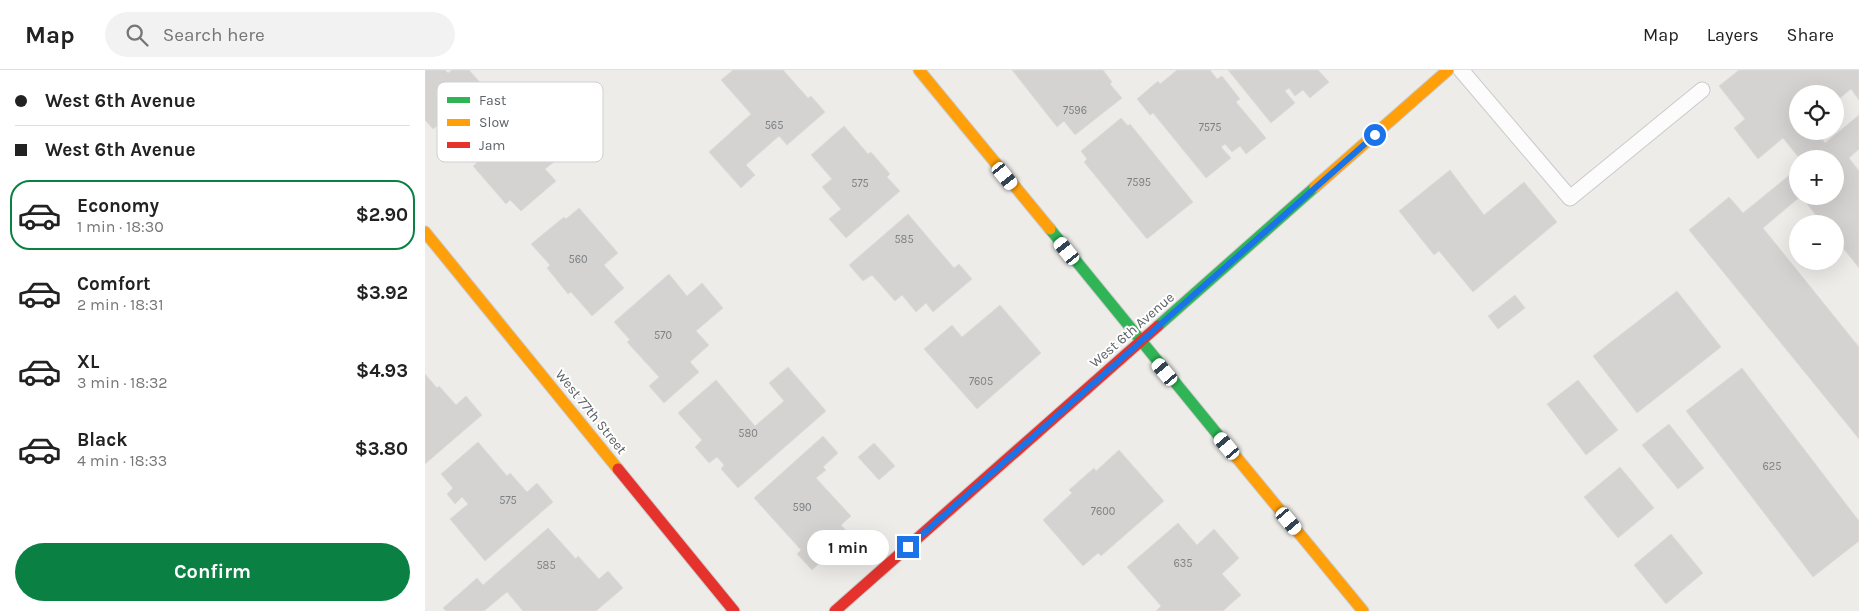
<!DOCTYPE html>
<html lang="en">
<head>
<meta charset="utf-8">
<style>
  body { margin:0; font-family:Karla,sans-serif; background:#f2f2f2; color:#222; height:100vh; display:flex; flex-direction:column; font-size:19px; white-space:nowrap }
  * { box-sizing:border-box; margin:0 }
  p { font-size:16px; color:#767676 }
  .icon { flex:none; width:28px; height:28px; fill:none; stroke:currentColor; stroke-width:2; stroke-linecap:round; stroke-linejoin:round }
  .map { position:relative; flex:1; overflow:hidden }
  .side { display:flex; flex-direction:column; background:#fff; width:425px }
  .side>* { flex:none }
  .top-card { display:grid; align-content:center; height:110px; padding:0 15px; background:#fff }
  .fabs { position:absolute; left:1364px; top:15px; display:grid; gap:10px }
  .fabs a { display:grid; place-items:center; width:55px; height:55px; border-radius:50%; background:#fff; box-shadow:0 5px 20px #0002; font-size:25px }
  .end { position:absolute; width:22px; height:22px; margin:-11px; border:6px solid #1a73e8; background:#fff; box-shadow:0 0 0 2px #fff }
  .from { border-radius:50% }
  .bubble { position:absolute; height:35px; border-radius:18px; background:#fff; box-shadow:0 5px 20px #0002; font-size:16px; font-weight:700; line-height:35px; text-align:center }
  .car { position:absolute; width:15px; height:30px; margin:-15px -8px; border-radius:6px; box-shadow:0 0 4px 1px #0007; background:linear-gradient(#fff 24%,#345 0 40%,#fff 0 76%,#345 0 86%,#fff 0) }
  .top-card b { display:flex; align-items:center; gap:18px; height:48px; font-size:19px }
  .top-card b+b { border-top:1px solid #e0e0e0 }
  .top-card i { width:12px; height:12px; background:#222 }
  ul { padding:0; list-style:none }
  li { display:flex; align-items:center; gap:15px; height:70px; margin:0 10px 8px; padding:0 5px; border:2px solid transparent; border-radius:20px }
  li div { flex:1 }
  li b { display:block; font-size:19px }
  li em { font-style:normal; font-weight:700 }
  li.on { border-color:#0b8043 }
  li>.icon { width:45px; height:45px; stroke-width:1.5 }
  .button { display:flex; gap:10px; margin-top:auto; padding:10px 15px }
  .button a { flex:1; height:58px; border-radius:30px; background:#0b8043; color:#fff; font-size:20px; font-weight:700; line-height:58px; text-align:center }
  header { display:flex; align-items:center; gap:30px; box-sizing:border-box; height:70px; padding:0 25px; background:#fff; border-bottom:1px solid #e0e0e0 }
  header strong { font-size:24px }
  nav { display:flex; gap:28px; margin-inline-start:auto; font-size:18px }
  .search { width:350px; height:45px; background:#f2f2f2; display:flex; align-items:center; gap:12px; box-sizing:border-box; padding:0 18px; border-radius:28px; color:#767676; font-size:19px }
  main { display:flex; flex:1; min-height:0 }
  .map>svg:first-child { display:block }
  .building { fill:#d5d3d2; stroke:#dedbd8 }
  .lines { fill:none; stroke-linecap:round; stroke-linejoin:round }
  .lane-casing { stroke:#cacaca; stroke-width:17 }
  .fast-casing { stroke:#cacac9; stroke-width:13 }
  .slow-casing { stroke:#cacac9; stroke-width:13 }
  .jam-casing { stroke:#cacac9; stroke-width:13 }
  .lane { stroke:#fcfcfc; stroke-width:15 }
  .fast { stroke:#30b455; stroke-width:11 }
  .slow { stroke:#ff9f0a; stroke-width:11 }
  .jam { stroke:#e5322d; stroke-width:11 }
  .route { stroke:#1a73e8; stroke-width:6 }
  .labels { text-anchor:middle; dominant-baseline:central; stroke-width:4; stroke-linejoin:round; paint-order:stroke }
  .number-label { font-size:11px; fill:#7d8183 }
  .street-label { font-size:14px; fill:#5e6467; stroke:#fff }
  .key { fill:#fff; stroke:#cfd0d1; stroke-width:1 }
  .key-label { font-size:14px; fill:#5e6467 }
</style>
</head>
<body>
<header>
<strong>Map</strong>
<div class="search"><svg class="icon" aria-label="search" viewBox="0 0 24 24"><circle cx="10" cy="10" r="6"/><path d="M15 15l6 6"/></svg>Search here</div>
<nav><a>Map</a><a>Layers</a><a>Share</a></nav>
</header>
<main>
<section class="side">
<div class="top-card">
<b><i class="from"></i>West 6th Avenue</b>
<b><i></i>West 6th Avenue</b>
</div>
<ul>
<li class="on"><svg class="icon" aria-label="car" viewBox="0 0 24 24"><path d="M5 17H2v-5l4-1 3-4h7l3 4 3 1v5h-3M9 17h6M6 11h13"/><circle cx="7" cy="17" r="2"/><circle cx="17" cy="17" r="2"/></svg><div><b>Economy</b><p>1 min · 18:30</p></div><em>$2.90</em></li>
<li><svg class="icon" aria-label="car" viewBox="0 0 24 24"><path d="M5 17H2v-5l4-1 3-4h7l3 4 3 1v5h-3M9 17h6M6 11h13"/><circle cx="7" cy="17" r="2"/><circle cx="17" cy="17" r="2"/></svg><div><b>Comfort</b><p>2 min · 18:31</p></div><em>$3.92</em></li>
<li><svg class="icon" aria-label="car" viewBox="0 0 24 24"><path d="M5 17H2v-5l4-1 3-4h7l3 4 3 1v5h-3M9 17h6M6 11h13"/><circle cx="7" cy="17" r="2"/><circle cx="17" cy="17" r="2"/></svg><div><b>XL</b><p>3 min · 18:32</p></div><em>$4.93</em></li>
<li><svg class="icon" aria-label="car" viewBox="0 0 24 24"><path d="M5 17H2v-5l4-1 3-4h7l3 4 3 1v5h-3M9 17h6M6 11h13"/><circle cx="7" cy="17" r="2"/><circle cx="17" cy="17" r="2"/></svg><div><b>Black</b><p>4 min · 18:33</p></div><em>$3.80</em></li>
</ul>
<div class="button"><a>Confirm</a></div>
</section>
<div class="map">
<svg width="1434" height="541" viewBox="0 0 1434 541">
  <rect width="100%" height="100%" fill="#eeece9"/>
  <path class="building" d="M 0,0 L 20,0 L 23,3 L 27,0 L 44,0 L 60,18 L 50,27 L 55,33 L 51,36 L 59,45 L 27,73 L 12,56 L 8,59 L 0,50 Z
    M 308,0 L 358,0 L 383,28 L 386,26 L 400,42 L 362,75 L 354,66 L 321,95 L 330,105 L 316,118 L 284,82 L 326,44 L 296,10 Z
    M 587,0 L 678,0 L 687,12 L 685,14 L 697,28 L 650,65 L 639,51 L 632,57 Z
    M 752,0 L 785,0 L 792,9 L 797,6 L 815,29 L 811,32 L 841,68 L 821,84 L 815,76 L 807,82 L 800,74 L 796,77 L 806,88 L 781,108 L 728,43 L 725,45 L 712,29 L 733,11 L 735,14 Z
    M 803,0 L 893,0 L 904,12 L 885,28 L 878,20 L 870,26 L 864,18 L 860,21 L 870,33 L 846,53 Z
    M 1314,0 L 1434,0 L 1434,30 L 1426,19 L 1410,32 L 1410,24 L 1372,24 L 1372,61 L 1391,61 L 1400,73 L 1434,45 L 1434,79 L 1424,88 L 1434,101 L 1434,198 L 1410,168 L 1410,154 L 1398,154 L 1376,126 L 1338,158 L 1434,277 L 1434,369 L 1264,160 L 1304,127 L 1318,143 L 1372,99 L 1372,126 L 1410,126 L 1410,89 L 1375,89 L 1358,68 L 1333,89 L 1309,58 L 1320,49 L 1294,16 Z
    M 119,41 L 132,56 L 117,69 L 134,88 L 120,99 L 131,111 L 96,141 L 85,130 L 81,134 L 48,96 L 64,83 L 67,86 Z
    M 696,48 L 703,56 L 705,54 L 768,132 L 722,169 L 659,92 L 662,89 L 656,81 Z
    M 419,56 L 443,84 L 446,82 L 465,104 L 462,107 L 475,121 L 421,168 L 404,149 L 416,139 L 397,117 L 407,109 L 386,85 Z
    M 1025,100 L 1059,145 L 1099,112 L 1132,152 L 1048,222 L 1014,181 L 1009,185 L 974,141 Z
    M 154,138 L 193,183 L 179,195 L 199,218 L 167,246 L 146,222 L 143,224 L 122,198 L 125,195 L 106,174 L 139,147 L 141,149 Z
    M 483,144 L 529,198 L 534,194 L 547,209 L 508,242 L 501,233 L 491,242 L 477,225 L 470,231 L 447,205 L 438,211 L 424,195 Z
    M 244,204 L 262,226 L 277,213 L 298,238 L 271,261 L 284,275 L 265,292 L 274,302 L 239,333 L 224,316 L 234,307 L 202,272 L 205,270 L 189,252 Z
    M 1252,221 L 1296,277 L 1212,343 L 1168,286 Z
    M 1090,225 L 1100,238 L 1073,259 L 1063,246 Z
    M 575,235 L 616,283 L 552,339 L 499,279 L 527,255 L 537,267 Z
    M 363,297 L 401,341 L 313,418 L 296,399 L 299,395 L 292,387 L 284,393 L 270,377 L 277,370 L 253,343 L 291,310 L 330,356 L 359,331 L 344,313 Z
    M 1317,298 L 1434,451 L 1434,471 L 1388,507 L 1261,341 Z
    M 0,304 L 12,318 L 14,316 L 31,335 L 41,326 L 57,345 L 0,394 Z
    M 1153,310 L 1193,360 L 1161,385 L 1122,334 Z
    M 1244,354 L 1279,398 L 1253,419 L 1217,375 Z
    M 398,366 L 413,383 L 398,397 L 401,400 L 391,408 L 426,446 L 416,455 L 425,465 L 387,500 L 372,484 L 376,480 L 329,428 Z
    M 53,372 L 82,406 L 85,403 L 102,422 L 112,413 L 128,432 L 60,491 L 25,449 L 43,434 L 37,427 L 30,434 L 22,424 L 28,418 L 16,404 Z
    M 449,373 L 470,396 L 454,410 L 433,387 Z
    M 694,380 L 739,431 L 676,486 L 673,483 L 658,496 L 618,450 L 647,423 L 644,420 L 669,398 L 671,401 Z
    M 1195,397 L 1229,438 L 1193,468 L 1159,427 Z
    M 753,453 L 772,475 L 789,459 L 814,488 L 797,504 L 816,525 L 798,541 L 731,541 L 736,536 L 702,497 Z
    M 123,458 L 151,489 L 153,486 L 174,509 L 183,501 L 198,518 L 171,541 L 98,541 L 82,522 L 59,541 L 21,541 L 18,538 L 52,508 L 58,515 Z
    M 1246,464 L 1278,503 L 1241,534 L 1209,495 Z"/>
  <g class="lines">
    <defs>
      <path id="lane" d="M 1036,0 L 1145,128 L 1277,20"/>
      <path id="fast" d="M 625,159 L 798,371
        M 733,256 L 890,117"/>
      <path id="slow" d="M 494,0 L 625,159
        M 890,117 L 1023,0
        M 0,162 L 193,399
        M 798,371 L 938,541"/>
      <path id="jam" d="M 193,399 L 309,541
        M 410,541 L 733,256"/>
    </defs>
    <use href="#lane" class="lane-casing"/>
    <use href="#fast" class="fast-casing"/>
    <use href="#slow" class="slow-casing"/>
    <use href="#jam" class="jam-casing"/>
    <use href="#lane" class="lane"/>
    <use href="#fast" class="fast"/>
    <use href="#slow" class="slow"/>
    <use href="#jam" class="jam"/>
  </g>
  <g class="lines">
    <path class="route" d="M 483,477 L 950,65"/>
  </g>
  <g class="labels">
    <g class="number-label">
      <text x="650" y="40">7596</text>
      <text x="349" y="55">565</text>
      <text x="785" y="57">7575</text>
      <text x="714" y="112">7595</text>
      <text x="435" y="113">575</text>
      <text x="479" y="169">585</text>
      <text x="153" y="189">560</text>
      <text x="238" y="265">570</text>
      <text x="556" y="311">7605</text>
      <text x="323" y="363">580</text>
      <text x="1347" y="396">625</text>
      <text x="83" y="430">575</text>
      <text x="377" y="437">590</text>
      <text x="678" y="441">7600</text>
      <text x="758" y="493">635</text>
      <text x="121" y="495">585</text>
    </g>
    <g class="street-label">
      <text transform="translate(707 260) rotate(-41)">West 6th Avenue</text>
      <text transform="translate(166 342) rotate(51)">West 77th Street</text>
    </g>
  </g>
  <rect x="12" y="12" width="166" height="80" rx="8" class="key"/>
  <rect x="22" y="27" width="23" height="6" fill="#30b455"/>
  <rect x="22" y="49" width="23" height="7" fill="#ff9f0a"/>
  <rect x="22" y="72" width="23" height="6" fill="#e5322d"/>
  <g class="key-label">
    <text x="54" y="35">Fast</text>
    <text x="54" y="57">Slow</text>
    <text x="54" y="80">Jam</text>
  </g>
</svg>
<div class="fabs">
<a><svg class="icon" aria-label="locate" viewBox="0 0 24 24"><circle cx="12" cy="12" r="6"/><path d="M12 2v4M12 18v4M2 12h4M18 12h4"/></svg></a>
<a>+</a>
<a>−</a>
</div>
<i class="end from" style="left:950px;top:65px"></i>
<i class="end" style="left:483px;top:477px"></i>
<div class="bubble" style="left:382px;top:460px;width:82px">1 min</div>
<i class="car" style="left:580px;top:106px;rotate:141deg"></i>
<i class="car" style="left:642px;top:181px;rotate:321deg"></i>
<i class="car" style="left:740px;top:302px;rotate:320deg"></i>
<i class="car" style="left:802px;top:376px;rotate:320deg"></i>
<i class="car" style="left:864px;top:451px;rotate:140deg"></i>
</div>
</main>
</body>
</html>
